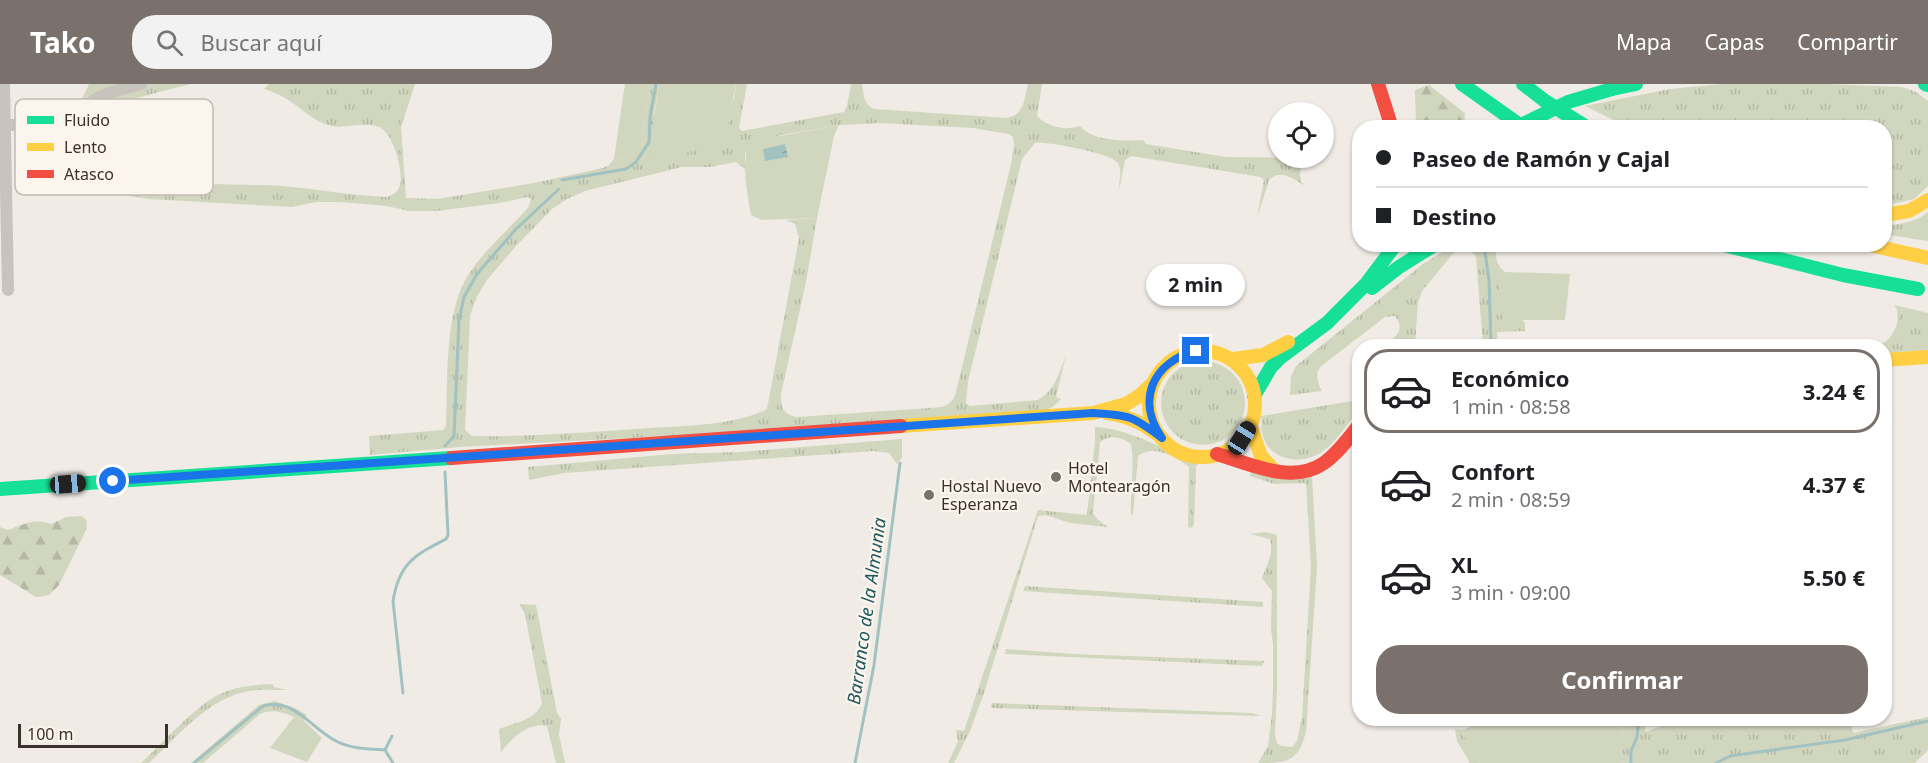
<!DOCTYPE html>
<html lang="es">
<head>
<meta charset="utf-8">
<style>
  body { margin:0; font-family:"Noto Sans",sans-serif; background:#f2f2f2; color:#202124; height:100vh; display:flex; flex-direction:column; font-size:22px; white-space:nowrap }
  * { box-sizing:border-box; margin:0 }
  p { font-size:20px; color:#757577 }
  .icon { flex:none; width:33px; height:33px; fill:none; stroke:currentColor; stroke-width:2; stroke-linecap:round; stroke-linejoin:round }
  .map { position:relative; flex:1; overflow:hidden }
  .details { position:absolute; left:1352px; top:255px; width:540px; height:387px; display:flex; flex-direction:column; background:#fff; border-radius:24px; box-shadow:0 2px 4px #0004 }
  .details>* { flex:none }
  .guide { position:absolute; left:1352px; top:36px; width:540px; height:132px; border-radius:24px; box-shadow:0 2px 4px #0004; display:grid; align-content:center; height:132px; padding:0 24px; background:#fff }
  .controls { position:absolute; left:1268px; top:18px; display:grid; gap:12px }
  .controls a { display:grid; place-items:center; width:66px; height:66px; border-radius:50%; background:#fff; box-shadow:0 2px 4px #0004; font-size:30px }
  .scale { position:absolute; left:18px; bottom:15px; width:150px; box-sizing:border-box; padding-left:6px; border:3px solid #3b302b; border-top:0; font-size:16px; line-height:21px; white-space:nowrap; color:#3b302b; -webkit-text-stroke:4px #fbf5ee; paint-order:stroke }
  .end { position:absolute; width:27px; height:27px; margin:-14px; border:8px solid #1a73e8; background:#fff; box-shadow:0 0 0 3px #fff }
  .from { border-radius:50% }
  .bubble { position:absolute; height:42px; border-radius:21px; background:#fff; box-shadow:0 2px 4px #0004; font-size:20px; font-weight:700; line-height:42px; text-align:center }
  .car { position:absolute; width:18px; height:36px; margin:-18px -9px; border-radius:8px; box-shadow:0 0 4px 2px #0007; background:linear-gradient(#222 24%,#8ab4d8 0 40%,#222 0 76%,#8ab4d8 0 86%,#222 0) }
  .guide b { display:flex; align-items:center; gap:21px; height:57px; font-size:22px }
  .guide b+b { border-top:2px solid #e0e0e0 }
  .guide i { width:15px; height:15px; background:#202124 }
  ul { padding:10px 0 0; list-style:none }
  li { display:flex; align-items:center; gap:18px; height:84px; margin:0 12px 9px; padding:0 12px; border:3px solid transparent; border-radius:24px }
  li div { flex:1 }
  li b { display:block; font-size:22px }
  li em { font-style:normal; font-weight:700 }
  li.on { border-color:#7a716c }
  li>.icon { width:54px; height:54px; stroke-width:1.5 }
  .action { display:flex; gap:12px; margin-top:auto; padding:12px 24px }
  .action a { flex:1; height:69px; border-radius:24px; background:#7a716c; color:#fff; font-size:24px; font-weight:700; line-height:69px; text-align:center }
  header { display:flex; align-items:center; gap:36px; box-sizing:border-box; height:84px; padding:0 30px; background:#7a716c; color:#fff }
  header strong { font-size:28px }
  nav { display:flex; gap:33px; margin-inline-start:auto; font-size:21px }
  .search { width:420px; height:54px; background:#f2f2f2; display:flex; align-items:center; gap:15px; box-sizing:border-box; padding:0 21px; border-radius:24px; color:#757577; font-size:22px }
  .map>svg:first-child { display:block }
  .grass { fill:url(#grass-tufts); fill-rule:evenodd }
  .forest { fill:url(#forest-firs) }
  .garden { fill:#d1d6bf }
  .water { fill:url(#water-ripples) }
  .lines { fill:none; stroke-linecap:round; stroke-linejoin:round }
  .stream { stroke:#a1c2c1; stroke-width:3 }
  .street { stroke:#c9c3be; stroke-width:12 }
  .fast { stroke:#16e098; stroke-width:14 }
  .slow { stroke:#ffcf43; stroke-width:14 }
  .jam { stroke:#f24e42; stroke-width:14 }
  .fast-bridge { stroke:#16e098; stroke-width:14 }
  .route { stroke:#1a73e8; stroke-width:8 }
  .poi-dot { fill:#7a716c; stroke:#fbf5ee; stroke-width:2 }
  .labels { text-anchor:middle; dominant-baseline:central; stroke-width:4.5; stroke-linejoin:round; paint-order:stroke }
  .poi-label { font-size:16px; fill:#3b302b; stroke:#fbf5ee; text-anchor:start }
  .water-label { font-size:18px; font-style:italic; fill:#1f5a5e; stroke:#fbf5ee }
  .key { fill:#fbf5ee; stroke:#c1bab4; stroke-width:1.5 }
  .key-label { font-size:16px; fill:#3b302b }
</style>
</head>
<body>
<header>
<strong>Tako</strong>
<div class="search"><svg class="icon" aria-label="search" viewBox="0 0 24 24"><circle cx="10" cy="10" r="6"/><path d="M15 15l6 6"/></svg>Buscar aquí</div>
<nav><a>Mapa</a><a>Capas</a><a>Compartir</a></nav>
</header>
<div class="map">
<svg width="1928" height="679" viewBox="0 0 1928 679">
  <defs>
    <pattern id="grass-tufts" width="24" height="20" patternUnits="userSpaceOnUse" patternTransform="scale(1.5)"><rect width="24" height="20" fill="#d1d6bf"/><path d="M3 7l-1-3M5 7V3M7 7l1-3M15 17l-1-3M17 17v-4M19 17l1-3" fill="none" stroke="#b4b8a4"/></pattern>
    <pattern id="forest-firs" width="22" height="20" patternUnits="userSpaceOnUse" patternTransform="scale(1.5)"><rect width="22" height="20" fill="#d1d6bf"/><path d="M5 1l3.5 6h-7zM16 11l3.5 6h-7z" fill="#b4b8a4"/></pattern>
    <pattern id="water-ripples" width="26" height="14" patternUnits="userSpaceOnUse" patternTransform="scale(1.5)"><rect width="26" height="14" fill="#a1c2c1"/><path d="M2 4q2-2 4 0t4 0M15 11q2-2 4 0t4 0" fill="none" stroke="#849e9d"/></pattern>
  </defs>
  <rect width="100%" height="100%" fill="#f0ebe5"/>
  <path class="grass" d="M 89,0 L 190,0 C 170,6 102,20 91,34 C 84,41 90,52 94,59 C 99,67 103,75 111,81 C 120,86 131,88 141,91 C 188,104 234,99 282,102 C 317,105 352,112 387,113 C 393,111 398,108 400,101 C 404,89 393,48 379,43 C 363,37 344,46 328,41 C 313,37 299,22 285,14 C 279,10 271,7 264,5 L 269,0 L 415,0 L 401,43 L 406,114 L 437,115 L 534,99 L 603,84 L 609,81 L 614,75 C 626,75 635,71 642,61 L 650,0 L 659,0 L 654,30 L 734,16 L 736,0 L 747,0 L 739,44 L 742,47 L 844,28 L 847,22 L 851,0 L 862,0 C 864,11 863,20 874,25 L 1007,34 C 1025,30 1024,15 1028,0 L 1042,0 L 1037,32 C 1047,43 1066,47 1080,42 C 1094,58 1124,57 1143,56 L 1146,60 L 1226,73 L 1302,74 L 1300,89 L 1301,98 L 1306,102 C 1294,96 1281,84 1269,96 L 1257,134 L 1264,96 L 1261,93 L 1131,72 L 1125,76 L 1119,106 C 1119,98 1123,84 1117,78 C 1109,69 1047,57 1035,59 L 1022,75 L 968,298 L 966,319 L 970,322 L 1038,316 C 1054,308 1060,288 1066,271 L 1056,313 L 1061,315 L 1054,322 L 1047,326 L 669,352 L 460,363 L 370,371 L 369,352 L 443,346 L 446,342 C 448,297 444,231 467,193 C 483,167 508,146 528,124 L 531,115 L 528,113 L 499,119 L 437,127 L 410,127 L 386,122 L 340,118 L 316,118 L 292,123 L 148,115 L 106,108 L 69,43 ZM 879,39 L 973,44 L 1009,50 L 1013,53 L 1014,61 L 1011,80 L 955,312 C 949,323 942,323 930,324 L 796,333 C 782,329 781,324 781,310 L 806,198 L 817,134 L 786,136 L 795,140 L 799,154 L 767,325 C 738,341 684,342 650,344 C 591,348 532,353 472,352 L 465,346 L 470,232 L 476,214 L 487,196 L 516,162 L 552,125 L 567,115 L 585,107 L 682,83 L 710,83 L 736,78 L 745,85 L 745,69 L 781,51 L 840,41 Z
    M 1722,0 L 1826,0 L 1902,3 L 1916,8 L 1928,17 L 1928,102 L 1914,115 L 1884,122 L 1884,44 L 1628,43 L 1585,22 L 1670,5 Z
    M 1928,128 L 1928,157 L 1884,150 L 1884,141 C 1899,141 1916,138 1928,128 Z
    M 1454,161 L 1496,161 C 1495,171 1496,182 1505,188 L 1501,191 L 1499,212 L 1505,236 L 1522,236 L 1525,239 L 1525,247 L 1497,248 L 1498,262 L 1483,262 L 1476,172 L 1464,162 L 1457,165 L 1422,207 L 1418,218 L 1415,262 L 1381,262 C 1394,255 1407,247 1395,232 L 1385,233 L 1320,283 C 1315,293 1317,297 1322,307 L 1290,311 L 1291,292 L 1296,282 L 1423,180 Z
    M 1894,221 L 1928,229 L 1928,266 L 1884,269 L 1884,262 L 1858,262 C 1867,262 1875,262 1883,259 C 1895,253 1903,231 1894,221 Z
    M1161 319a42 42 0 1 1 84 0a42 42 0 1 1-84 0Z
    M 1359,316 C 1359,328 1355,330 1348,340 C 1340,350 1334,359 1323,367 C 1305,381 1273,378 1264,355 C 1261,348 1262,339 1261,332 Z
    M 1095,343 C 1134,345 1165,369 1202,377 L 1196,382 L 1194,439 L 1192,444 L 1188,443 L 1189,383 C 1175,372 1153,360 1138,372 L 1133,431 L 1131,430 C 1130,407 1135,383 1131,360 C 1121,353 1110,350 1100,358 L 1093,429 L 1098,436 L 1108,443 L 1070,439 L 1046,431 L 1038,432 L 984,609 L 970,647 L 954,679 L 948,679 L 958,658 L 956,646 L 964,647 L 1038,426 L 1087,431 L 1095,358 Z
    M 902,355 L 902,373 L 897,380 L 889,369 L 874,367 L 564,389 L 529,396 L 528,383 L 672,370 L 739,368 Z
    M 1251,387 L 1312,392 L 1317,483 L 1306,647 C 1299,678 1287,679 1258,679 L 1268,662 L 1272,630 L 1273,606 L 1273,561 L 1271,542 L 1272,507 L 1262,494 C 1267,481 1274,470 1270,455 L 1250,450 L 1266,448 L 1277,451 L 1277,603 L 1275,651 L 1277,659 L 1281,662 L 1292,663 L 1297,657 L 1302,633 L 1311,483 L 1306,399 L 1274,400 L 1250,392 Z
    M 1025,502 L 1263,518 L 1263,523 L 1023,507 Z
    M 519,520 L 536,521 L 557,629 L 561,635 L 559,651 L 565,679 L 556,679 L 547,642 C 529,637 510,655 501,669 L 499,645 C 515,639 536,636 542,619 L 525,530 Z
    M 1006,565 L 1073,570 L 1264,577 L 1262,582 L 1005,570 Z
    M 273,600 L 273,603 L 287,606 C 274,606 261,605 249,607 C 208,614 178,652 149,679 L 141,679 C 162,660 194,623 218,611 C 235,602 255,601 273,600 Z
    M 274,617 L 295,624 L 307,631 L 304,637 C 289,631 276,623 260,630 L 203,679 L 191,679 L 259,621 Z
    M 992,619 L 1252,629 L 1261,632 L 991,624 Z
    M 1928,633 L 1928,666 L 1915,679 L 1623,679 C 1618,663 1622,650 1626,635 L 1646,635 L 1645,648 L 1680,635 L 1850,635 L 1853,649 Z
    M 1455,645 L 1463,646 L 1467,658 L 1480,679 L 1470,679 L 1457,657 Z"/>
  <path class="forest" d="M 1429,1 L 1465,29 L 1464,43 L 1416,43 L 1415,6 Z
    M 82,432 L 87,437 L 86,446 L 59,501 L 49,511 L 36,513 L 0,491 L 0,443 L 8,446 C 25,440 33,434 51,440 L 66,433 Z"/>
  <path class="garden" d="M 625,0 L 650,0 L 642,61 C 635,71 626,75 614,75 Z
    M 659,0 L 736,0 L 725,54 L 719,61 L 660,75 L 653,73 L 650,66 Z
    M 839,41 L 834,52 L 817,134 L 762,136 L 751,131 C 747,107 741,81 749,58 Z
    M 1505,188 L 1570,190 L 1565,236 L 1504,236 C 1497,223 1498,206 1501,191 Z
    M 294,633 L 304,637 L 322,654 L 307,678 L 270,664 Z
    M 1469,635 L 1626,635 C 1622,650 1618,663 1623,679 L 1480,679 L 1467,658 L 1463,646 L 1470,643 Z"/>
  <path class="water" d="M 785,60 L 788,73 L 765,77 L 763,65 Z"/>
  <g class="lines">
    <path class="stream" d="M 562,96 L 626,85 L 636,78 L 649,58 L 650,33 L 656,0
      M 1485,168 L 1489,196 L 1491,262
      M 445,362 L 454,352 L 459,236 L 464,213 L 477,190 L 516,145 L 559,105
      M 403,609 L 393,517 C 399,479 415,471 446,455 L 448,451 L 445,388
      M 385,666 L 393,679
      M 385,666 L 392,652
      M 194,679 L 263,622 C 295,613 313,647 338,658 C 352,665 370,665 385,666
      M 855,679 L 874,581 L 900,379
      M 1631,679 L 1631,667 L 1637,653 L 1639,634
      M 1716,679 L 1730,672 L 1845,656 L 1928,637"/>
    <path class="street" d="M 4,0 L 8,206
      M 5,41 L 75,40 C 92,8 109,9 141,0"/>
    <path class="fast" d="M 1462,0 L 1524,44
      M 1523,0 L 1545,17 L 1588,44
      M 1925,0 L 1928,1
      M 1612,5 L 1636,0
      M 1720,160 L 1843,191 L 1918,205
      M 1372,204 L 1399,183 L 1436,160
      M 1254,312 L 1271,283 L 1281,273 L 1327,239 L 1366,200 L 1396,160
      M 0,405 L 451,374"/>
    <path class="slow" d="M 1884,131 L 1909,127 L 1928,116
      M 1865,160 L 1928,174
      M1149 320a53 53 0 1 1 106 0a53 53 0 1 1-106 0Z
      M 1233,275 L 1263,271 L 1288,258
      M 1884,276 L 1928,273
      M 1107,329 C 1129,332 1145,340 1162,354
      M 1250,341 L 1261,372 L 1274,386
      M 901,342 L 1093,329 L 1126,320 L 1139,312 L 1154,298"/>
    <path class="jam" d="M 1378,0 L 1392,44
      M 1217,370 C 1250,380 1292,401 1324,379 C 1338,369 1349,354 1359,341
      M 451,374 L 901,342"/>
    <path class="fast-bridge" d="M 1515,44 L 1568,18 L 1612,5"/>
  </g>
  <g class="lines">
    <path class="route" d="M 113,397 L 1093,329 C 1129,331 1133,332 1162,354 C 1136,317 1152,278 1196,267"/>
  </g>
  <g class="poi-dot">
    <circle cx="1056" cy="393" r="6"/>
    <circle cx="929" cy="411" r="6"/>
  </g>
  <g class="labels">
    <g class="poi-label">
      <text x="1068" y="384">Hotel<tspan x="1068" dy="18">Montearagón</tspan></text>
      <text x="941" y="402">Hostal Nuevo<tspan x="941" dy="18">Esperanza</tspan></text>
    </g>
    <g class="water-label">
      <text transform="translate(866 527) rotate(-82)">Barranco de la Almunia</text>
    </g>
  </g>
  <rect x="15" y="15" width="198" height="96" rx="9" class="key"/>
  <rect x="27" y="32" width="27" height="8" fill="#16e098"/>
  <rect x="27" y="59" width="27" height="8" fill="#ffcf43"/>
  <rect x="27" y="86" width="27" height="8" fill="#f24e42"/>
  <g class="key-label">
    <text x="64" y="42">Fluido</text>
    <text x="64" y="69">Lento</text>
    <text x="64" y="96">Atasco</text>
  </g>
</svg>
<div class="controls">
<a><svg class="icon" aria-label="locate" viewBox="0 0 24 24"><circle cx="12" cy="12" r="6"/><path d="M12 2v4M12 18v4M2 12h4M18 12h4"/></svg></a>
</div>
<div class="scale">100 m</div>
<i class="end from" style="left:113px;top:397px"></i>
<i class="end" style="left:1196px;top:267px"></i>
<div class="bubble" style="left:1146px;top:180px;width:99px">2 min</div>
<i class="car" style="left:1242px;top:354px;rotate:32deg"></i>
<i class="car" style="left:68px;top:400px;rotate:86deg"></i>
<div class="guide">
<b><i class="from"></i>Paseo de Ramón y Cajal</b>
<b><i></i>Destino</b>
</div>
<section class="details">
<ul>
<li class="on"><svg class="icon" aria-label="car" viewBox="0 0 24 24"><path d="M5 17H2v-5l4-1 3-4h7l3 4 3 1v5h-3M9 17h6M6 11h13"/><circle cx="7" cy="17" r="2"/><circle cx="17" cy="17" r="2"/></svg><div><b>Económico</b><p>1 min · 08:58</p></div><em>3.24 €</em></li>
<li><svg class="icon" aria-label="car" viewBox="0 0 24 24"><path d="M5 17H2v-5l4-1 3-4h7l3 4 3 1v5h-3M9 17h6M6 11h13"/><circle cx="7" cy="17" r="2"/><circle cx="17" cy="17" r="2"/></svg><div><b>Confort</b><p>2 min · 08:59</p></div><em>4.37 €</em></li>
<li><svg class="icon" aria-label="car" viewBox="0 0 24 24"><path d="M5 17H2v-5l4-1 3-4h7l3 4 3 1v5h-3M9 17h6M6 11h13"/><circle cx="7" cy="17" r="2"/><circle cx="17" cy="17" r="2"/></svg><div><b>XL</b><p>3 min · 09:00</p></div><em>5.50 €</em></li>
</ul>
<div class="action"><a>Confirmar</a></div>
</section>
</div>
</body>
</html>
